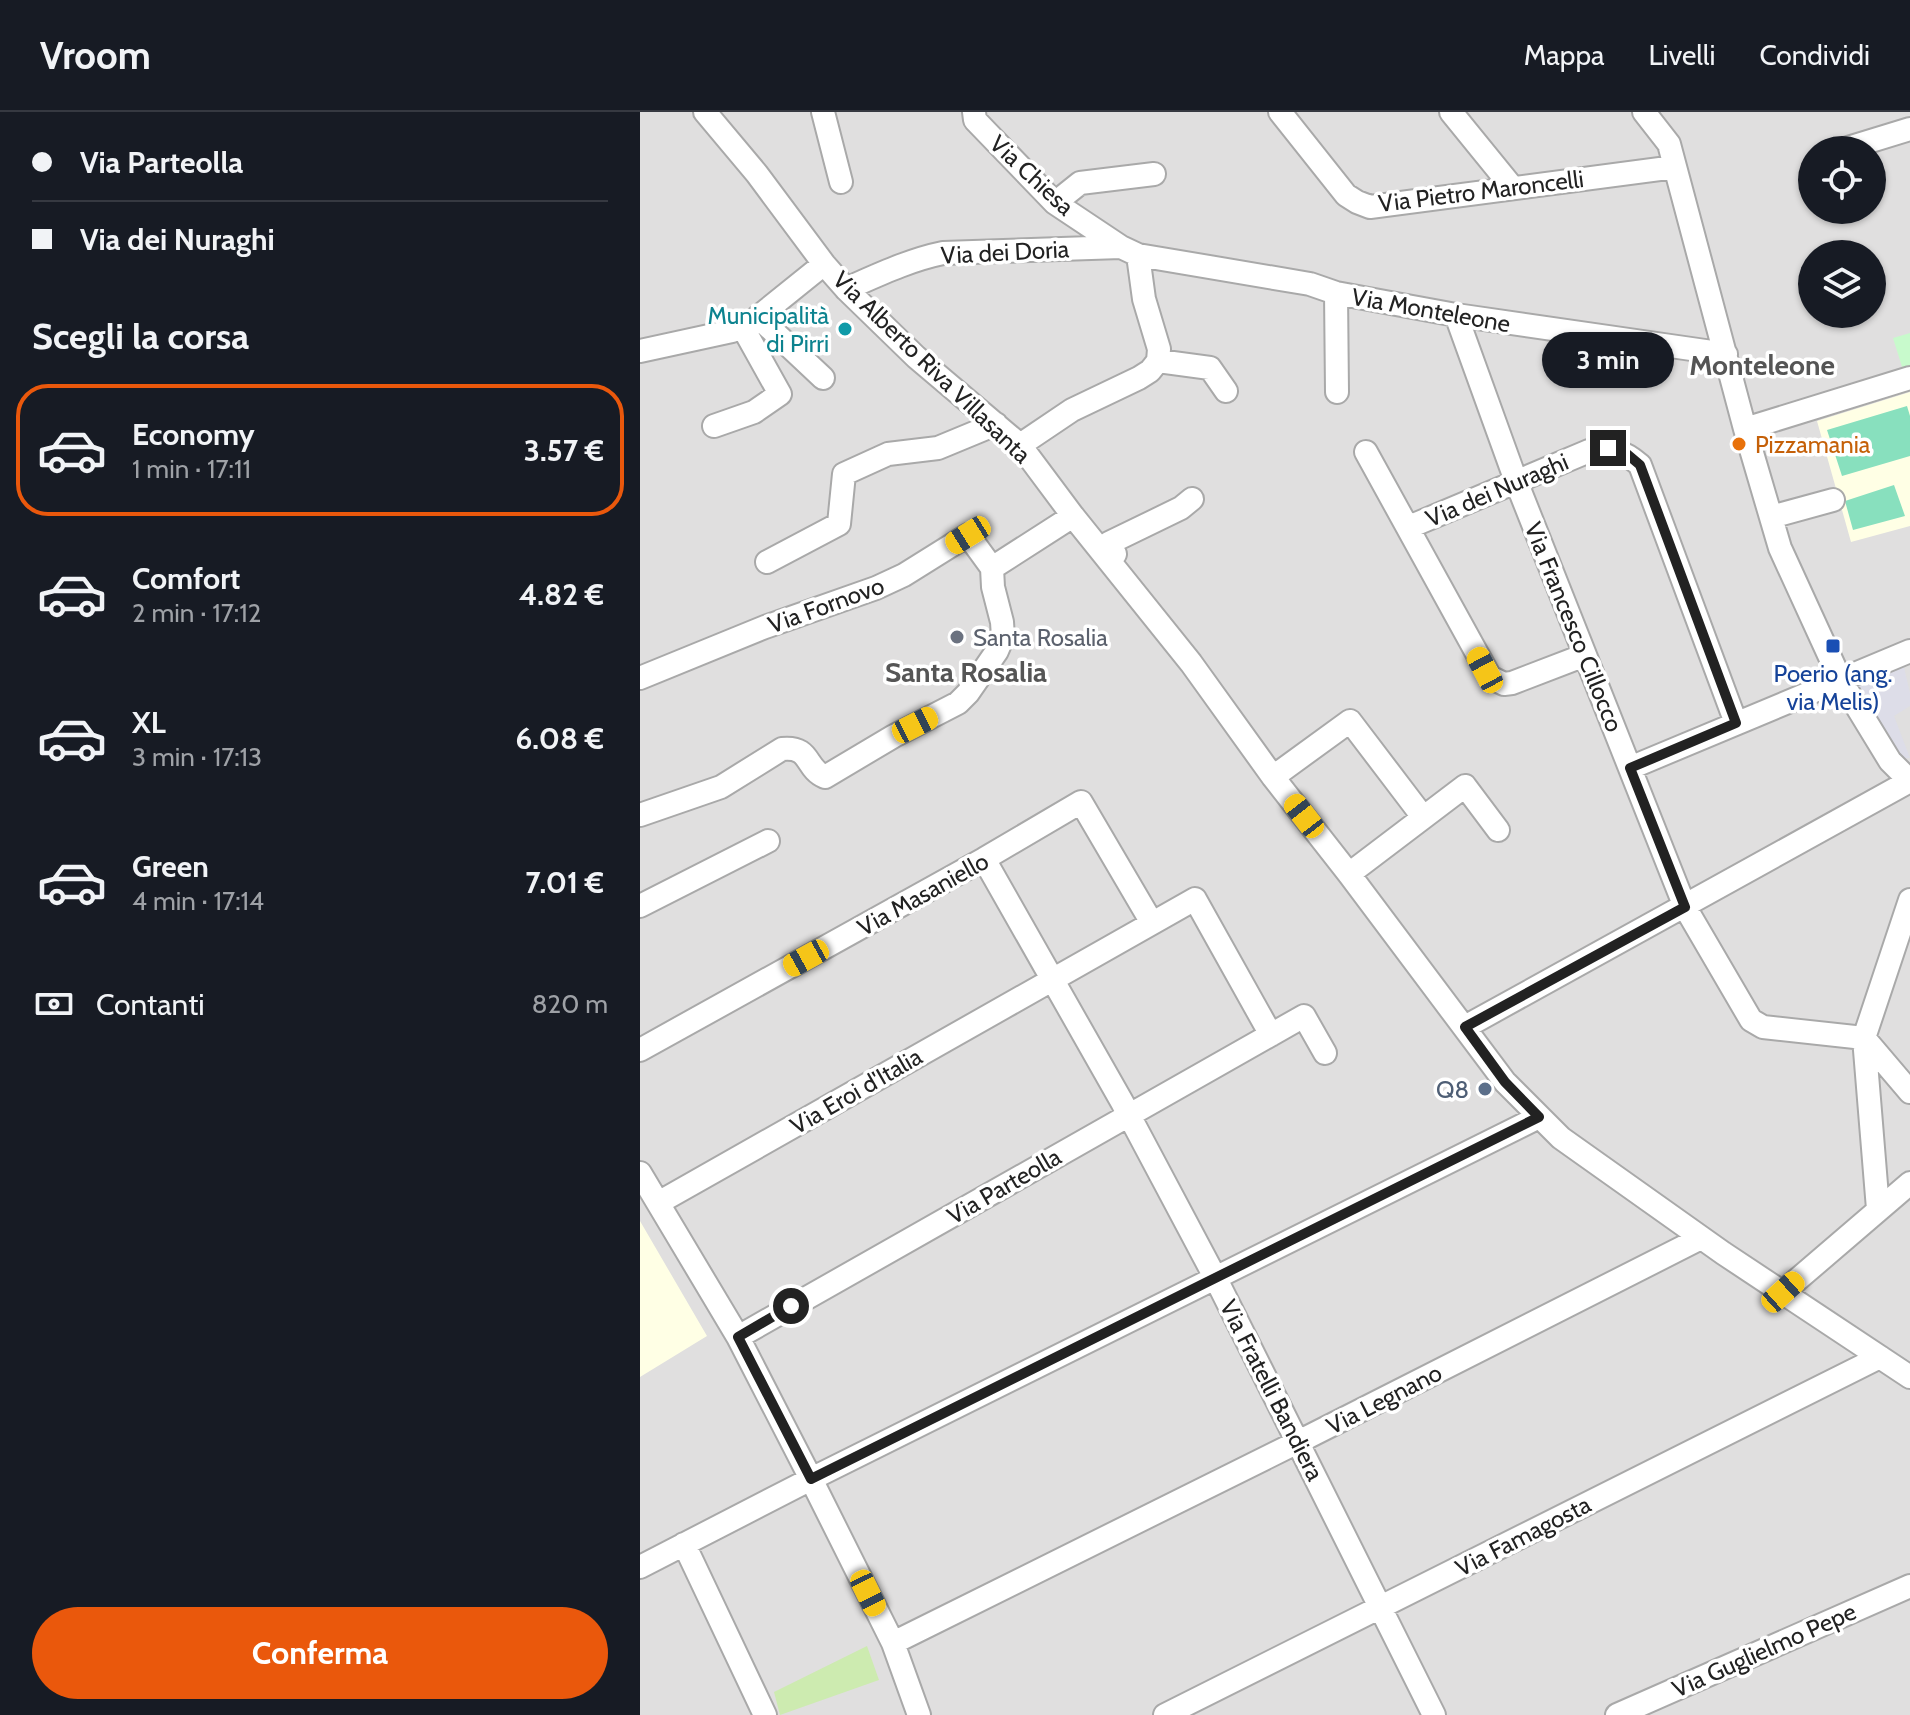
<!DOCTYPE html>
<html lang="it">
<head>
<meta charset="utf-8">
<style>
  body { margin:0; font-family:Cabin,sans-serif; background:#242831; color:#f1f3f6; height:100vh; display:flex; flex-direction:column; font-size:30px; white-space:nowrap }
  * { box-sizing:border-box; margin:0 }
  p { font-size:26px; color:#9ea1a6 }
  .icon { flex:none; width:44px; height:44px; fill:none; stroke:currentColor; stroke-width:2; stroke-linecap:round; stroke-linejoin:round }
  .map { position:relative; flex:1; overflow:hidden }
  .drawer { display:flex; flex-direction:column; background:#171b24; width:640px }
  .drawer>* { flex:none }
  .banner { display:grid; align-content:center; height:176px; padding:0 32px; background:#171b24 }
  .buttons { position:absolute; left:1158px; top:24px; display:grid; gap:16px }
  .buttons a { display:grid; place-items:center; width:88px; height:88px; border-radius:50%; background:#171b24; box-shadow:0 2px 6px #0004; font-size:40px }
  .end { position:absolute; width:36px; height:36px; margin:-18px; border:10px solid #222; background:#fff; box-shadow:0 0 0 4px #fff }
  .from { border-radius:50% }
  .bubble { position:absolute; height:56px; border-radius:28px; background:#171b24; box-shadow:0 2px 6px #0004; font-size:26px; font-weight:800; line-height:56px; text-align:center }
  .car { position:absolute; width:24px; height:48px; margin:-24px -12px; border-radius:10px; box-shadow:0 0 6px 2px #0007; background:linear-gradient(#f5c518 24%,#345 0 40%,#f5c518 0 76%,#345 0 86%,#f5c518 0) }
  .banner b { display:flex; align-items:center; gap:28px; height:76px; font-size:30px }
  .banner b+b { border-top:2px solid #363941 }
  .banner i { width:20px; height:20px; background:#f1f3f6 }
  ul { padding:0; list-style:none }
  li { display:flex; align-items:center; gap:24px; height:132px; margin:0 16px 12px; padding:0 16px; border:4px solid transparent; border-radius:32px }
  li div { flex:1 }
  li b { display:block; font-size:30px }
  li em { font-style:normal; font-weight:800 }
  li.active { border-color:#ea580c }
  li>.icon { width:72px; height:72px; stroke-width:1.5 }
  h2 { padding:0 32px; font-size:36px; line-height:96px }
  .pay { display:flex; align-items:center; gap:20px; height:88px; padding:0 32px; font-size:30px }
  .pay p { margin-inline-start:auto }
  .cta { display:flex; gap:16px; margin-top:auto; padding:16px 32px }
  .cta a { flex:1; height:92px; border-radius:48px; background:#ea580c; color:#fff; font-size:32px; font-weight:800; line-height:92px; text-align:center }
  header { display:flex; align-items:center; gap:48px; box-sizing:border-box; height:112px; padding:0 40px; background:#171b24; border-bottom:2px solid #363941 }
  header strong { font-size:38px }
  nav { display:flex; gap:44px; margin-inline-start:auto; font-size:28px }
  main { display:flex; flex:1; min-height:0 }
  .map>svg:first-child { display:block }
  .residential { fill:#e0dfdf; fill-rule:evenodd }
  .education { fill:#ffffe5 }
  .grass { fill:#cdebb0 }
  .park { fill:#c8facc }
  .pitch { fill:#88e0be }
  .plaza { fill:#dddde8 }
  .lines { fill:none; stroke-linecap:round; stroke-linejoin:round }
  .minor-casing { stroke:#a9a9a9; stroke-width:26 }
  .minor { stroke:#fff; stroke-width:22 }
  .route { stroke:#222; stroke-width:10 }
  .culture-dot { fill:#0f9aa8; stroke:#fff; stroke-width:3 }
  .food-dot { fill:#e8710a; stroke:#fff; stroke-width:3 }
  .worship-dot { fill:#6b7280; stroke:#fff; stroke-width:3 }
  .transit-dot { fill:#1a4fb4; stroke:#fff; stroke-width:3 }
  .service-dot { fill:#5c6f8a; stroke:#fff; stroke-width:3 }
  .labels { text-anchor:middle; dominant-baseline:central; stroke-width:7; stroke-linejoin:round; paint-order:stroke }
  .street-label { font-size:24px; fill:#222; stroke:#fff }
  .culture-label { font-size:24px; fill:#0d838f; stroke:#fff; text-anchor:end }
  .food-label { font-size:24px; fill:#c56008; stroke:#fff; text-anchor:start }
  .worship-label { font-size:24px; fill:#5b616d; stroke:#fff; text-anchor:start }
  .transit-label { font-size:24px; fill:#164399; stroke:#fff }
  .service-label { font-size:24px; fill:#4e5e75; stroke:#fff; text-anchor:end }
  .quarter-label { font-size:28px; font-weight:bold; fill:#555; stroke:#fff }
</style>
</head>
<body>
<header>
<strong>Vroom</strong>
<nav><a>Mappa</a><a>Livelli</a><a>Condividi</a></nav>
</header>
<main>
<section class="drawer">
<div class="banner">
<b><i class="from"></i>Via Parteolla</b>
<b><i></i>Via dei Nuraghi</b>
</div>
<h2>Scegli la corsa</h2>
<ul>
<li class="active"><svg class="icon" aria-label="car" viewBox="0 0 24 24"><path d="M5 17H2v-5l4-1 3-4h7l3 4 3 1v5h-3M9 17h6M6 11h13"/><circle cx="7" cy="17" r="2"/><circle cx="17" cy="17" r="2"/></svg><div><b>Economy</b><p>1 min · 17:11</p></div><em>3.57 €</em></li>
<li><svg class="icon" aria-label="car" viewBox="0 0 24 24"><path d="M5 17H2v-5l4-1 3-4h7l3 4 3 1v5h-3M9 17h6M6 11h13"/><circle cx="7" cy="17" r="2"/><circle cx="17" cy="17" r="2"/></svg><div><b>Comfort</b><p>2 min · 17:12</p></div><em>4.82 €</em></li>
<li><svg class="icon" aria-label="car" viewBox="0 0 24 24"><path d="M5 17H2v-5l4-1 3-4h7l3 4 3 1v5h-3M9 17h6M6 11h13"/><circle cx="7" cy="17" r="2"/><circle cx="17" cy="17" r="2"/></svg><div><b>XL</b><p>3 min · 17:13</p></div><em>6.08 €</em></li>
<li><svg class="icon" aria-label="car" viewBox="0 0 24 24"><path d="M5 17H2v-5l4-1 3-4h7l3 4 3 1v5h-3M9 17h6M6 11h13"/><circle cx="7" cy="17" r="2"/><circle cx="17" cy="17" r="2"/></svg><div><b>Green</b><p>4 min · 17:14</p></div><em>7.01 €</em></li>
</ul>
<div class="pay"><svg class="icon" aria-label="cash" viewBox="0 0 24 24"><path d="M3 7h18v10H3z"/><circle cx="12" cy="12" r="2"/></svg>Contanti<p>820 m</p></div>
<div class="cta"><a>Conferma</a></div>
</section>
<div class="map">
<svg width="1270" height="1603" viewBox="0 0 1270 1603">
  <rect width="100%" height="100%" fill="#f2efe9"/>
  <path class="residential" d="M 0,0 L 1270,0 L 1270,1603 L 0,1603 ZM 1172,38 L 1232,38 L 1232,98 L 1172,98 ZM 1172,142 L 1232,142 L 1232,202 L 1172,202 Z"/>
  <path class="education" d="M 1270,280 L 1270,414 L 1211,430 L 1177,309 Z
    M 0,1109 L 67,1224 L 0,1265 Z"/>
  <path class="grass" d="M 227,1534 L 239,1568 L 140,1603 L 134,1580 Z"/>
  <path class="park" d="M 1270,221 L 1270,256 L 1263,258 L 1253,226 Z"/>
  <path class="pitch" d="M 1267,294 L 1270,304 L 1270,344 L 1202,364 L 1187,318 Z
    M 1254,373 L 1265,404 L 1213,418 L 1205,389 Z"/>
  <path class="plaza" d="M 1262,547 L 1270,581 L 1270,594 L 1254,604 L 1270,646 L 1256,647 L 1205,570 Z"/>
  <g class="lines">
    <defs>
      <path id="minor" d="M 65,0 L 117,62 L 184,152 L 206,177 L 276,245 L 380,333 L 433,404 L 551,551 L 633,665 L 709,762 L 865,970 L 921,1026 L 1083,1141 L 1270,1265
        M 183,0 L 201,70
        M 334,0 L 335,8 L 415,91 L 481,135 L 498,143 L 670,172 L 696,181 L 816,203 L 1086,242
        M 640,0 L 706,83 L 717,90 L 730,95 L 1035,55
        M 811,0 L 872,75
        M 1004,0 L 1029,32 L 1105,317 L 1140,436 L 1200,567 L 1250,649 L 1270,669
        M 1208,36 L 1270,17
        M 415,91 L 440,71 L 514,62
        M 206,177 C 238,163 269,148 303,141 L 481,135
        M 696,181 L 697,280
        M 816,203 L 876,369 L 1045,795 L 1111,908 L 1123,915 L 1224,926
        M 118,205 L 183,266
        M 0,239 L 92,219 L 112,210 L 184,152
        M 518,249 L 570,256 L 586,279
        M 74,314 L 114,300 L 140,282 L 102,214
        M 1105,317 L 1270,266
        M 380,333 L 432,298 L 499,266 L 510,259 L 518,249 L 519,237 L 504,187 L 498,143
        M 726,340 L 850,565 L 864,572 L 872,571 L 945,543
        M 1131,405 L 1193,388
        M 769,415 L 949,339 C 971,335 984,339 1000,353 L 1096,611
        M 467,446 L 475,442 L 469,431 L 541,396 L 552,387
        M 127,450 L 199,412 L 204,362 L 248,342 L 298,336 L 356,312
        M 352,456 L 433,404
        M 0,566 L 125,515 L 236,476 L 264,463 L 328,423 L 352,456
        M 990,656 L 1270,539
        M 633,665 L 710,609 L 783,705
        M 0,703 L 81,675 L 142,637 C 172,634 164,656 185,665 L 254,624 L 318,591 L 328,581 L 357,539 L 363,525 L 362,510 L 353,475 L 352,456
        M 344,747 L 482,990 L 576,1167 L 794,1603
        M 709,762 L 825,674 L 858,718
        M 0,794 L 128,729
        M 825,915 L 1270,669
        M 1224,926 L 1270,980
        M 0,938 L 344,747 L 441,690 L 512,811
        M 0,1061 L 98,1225 L 171,1367 L 253,1531 L 279,1603
        M 18,1091 L 555,787 L 631,923
        M 1238,1097 L 1224,926 L 1270,788
        M 1143,1180 L 1270,1071
        M 98,1225 L 664,904 L 685,941
        M 44,1432 L 125,1603
        M 0,1455 L 171,1367 L 899,1005
        M 253,1531 L 670,1324 L 1061,1126
        M 525,1603 L 1240,1245
        M 977,1603 L 1270,1474"/>
    </defs>
    <use href="#minor" class="minor-casing"/>
    <use href="#minor" class="minor"/>
  </g>
  <g class="lines">
    <path class="route" d="M 151,1194 L 98,1225 L 171,1367 L 899,1005 L 865,970 L 825,915 L 1045,795 L 990,656 L 1096,611 L 1000,353 L 987,342 L 968,336"/>
  </g>
  <circle class="culture-dot" cx="205" cy="217" r="8"/>
  <circle class="food-dot" cx="1099" cy="332" r="8"/>
  <circle class="worship-dot" cx="317" cy="525" r="8"/>
  <rect class="transit-dot" x="1185" y="526" width="16" height="16" rx="4"/>
  <circle class="service-dot" cx="845" cy="977" r="8"/>
  <g class="labels">
    <g class="street-label">
      <text transform="translate(392 63) rotate(43)">Via Chiesa</text>
      <text transform="translate(841 79) rotate(-7)">Via Pietro Maroncelli</text>
      <text transform="translate(365 140) rotate(-3)">Via dei Doria</text>
      <text transform="translate(791 198) rotate(10)">Via Monteleone</text>
      <text transform="translate(292 255) rotate(44)">Via Alberto Riva Villasanta</text>
      <text transform="translate(857 378) rotate(-23)">Via dei Nuraghi</text>
      <text transform="translate(186 493) rotate(-20)">Via Fornovo</text>
      <text transform="translate(934 515) rotate(68)">Via Francesco Cillocco</text>
      <text transform="translate(283 782) rotate(-29)">Via Masaniello</text>
      <text transform="translate(216 979) rotate(-30)">Via Eroi d'Italia</text>
      <text transform="translate(364 1074) rotate(-30)">Via Parteolla</text>
      <text transform="translate(632 1278) rotate(63)">Via Fratelli Bandiera</text>
      <text transform="translate(744 1287) rotate(-27)">Via Legnano</text>
      <text transform="translate(883 1424) rotate(-27)">Via Famagosta</text>
      <text transform="translate(1124 1538) rotate(-24)">Via Guglielmo Pepe</text>
    </g>
    <g class="culture-label">
      <text x="189" y="203">Municipalità<tspan x="189" dy="28">di Pirri</tspan></text>
    </g>
    <g class="food-label">
      <text x="1115" y="332">Pizzamania</text>
    </g>
    <g class="worship-label">
      <text x="333" y="525">Santa Rosalia</text>
    </g>
    <g class="transit-label">
      <text x="1193" y="561">Poerio (ang.<tspan x="1193" dy="28">via Melis)</tspan></text>
    </g>
    <g class="service-label">
      <text x="829" y="977">Q8</text>
    </g>
    <g class="quarter-label">
      <text x="1122" y="253">Monteleone</text>
      <text x="326" y="560">Santa Rosalia</text>
    </g>
  </g>
</svg>
<div class="buttons">
<a><svg class="icon" aria-label="locate" viewBox="0 0 24 24"><circle cx="12" cy="12" r="6"/><path d="M12 2v4M12 18v4M2 12h4M18 12h4"/></svg></a>
<a><svg class="icon" aria-label="layers" viewBox="0 0 24 24"><path d="M12 4l9 5-9 5-9-5zM3 14l9 5 9-5"/></svg></a>
</div>
<i class="end from" style="left:151px;top:1194px"></i>
<i class="end" style="left:968px;top:336px"></i>
<div class="bubble" style="left:902px;top:220px;width:132px">3 min</div>
<i class="car" style="left:328px;top:423px;rotate:238deg"></i>
<i class="car" style="left:845px;top:558px;rotate:332deg"></i>
<i class="car" style="left:275px;top:613px;rotate:63deg"></i>
<i class="car" style="left:664px;top:704px;rotate:322deg"></i>
<i class="car" style="left:166px;top:846px;rotate:241deg"></i>
<i class="car" style="left:1143px;top:1180px;rotate:48deg"></i>
<i class="car" style="left:228px;top:1481px;rotate:154deg"></i>
</div>
</main>
</body>
</html>
